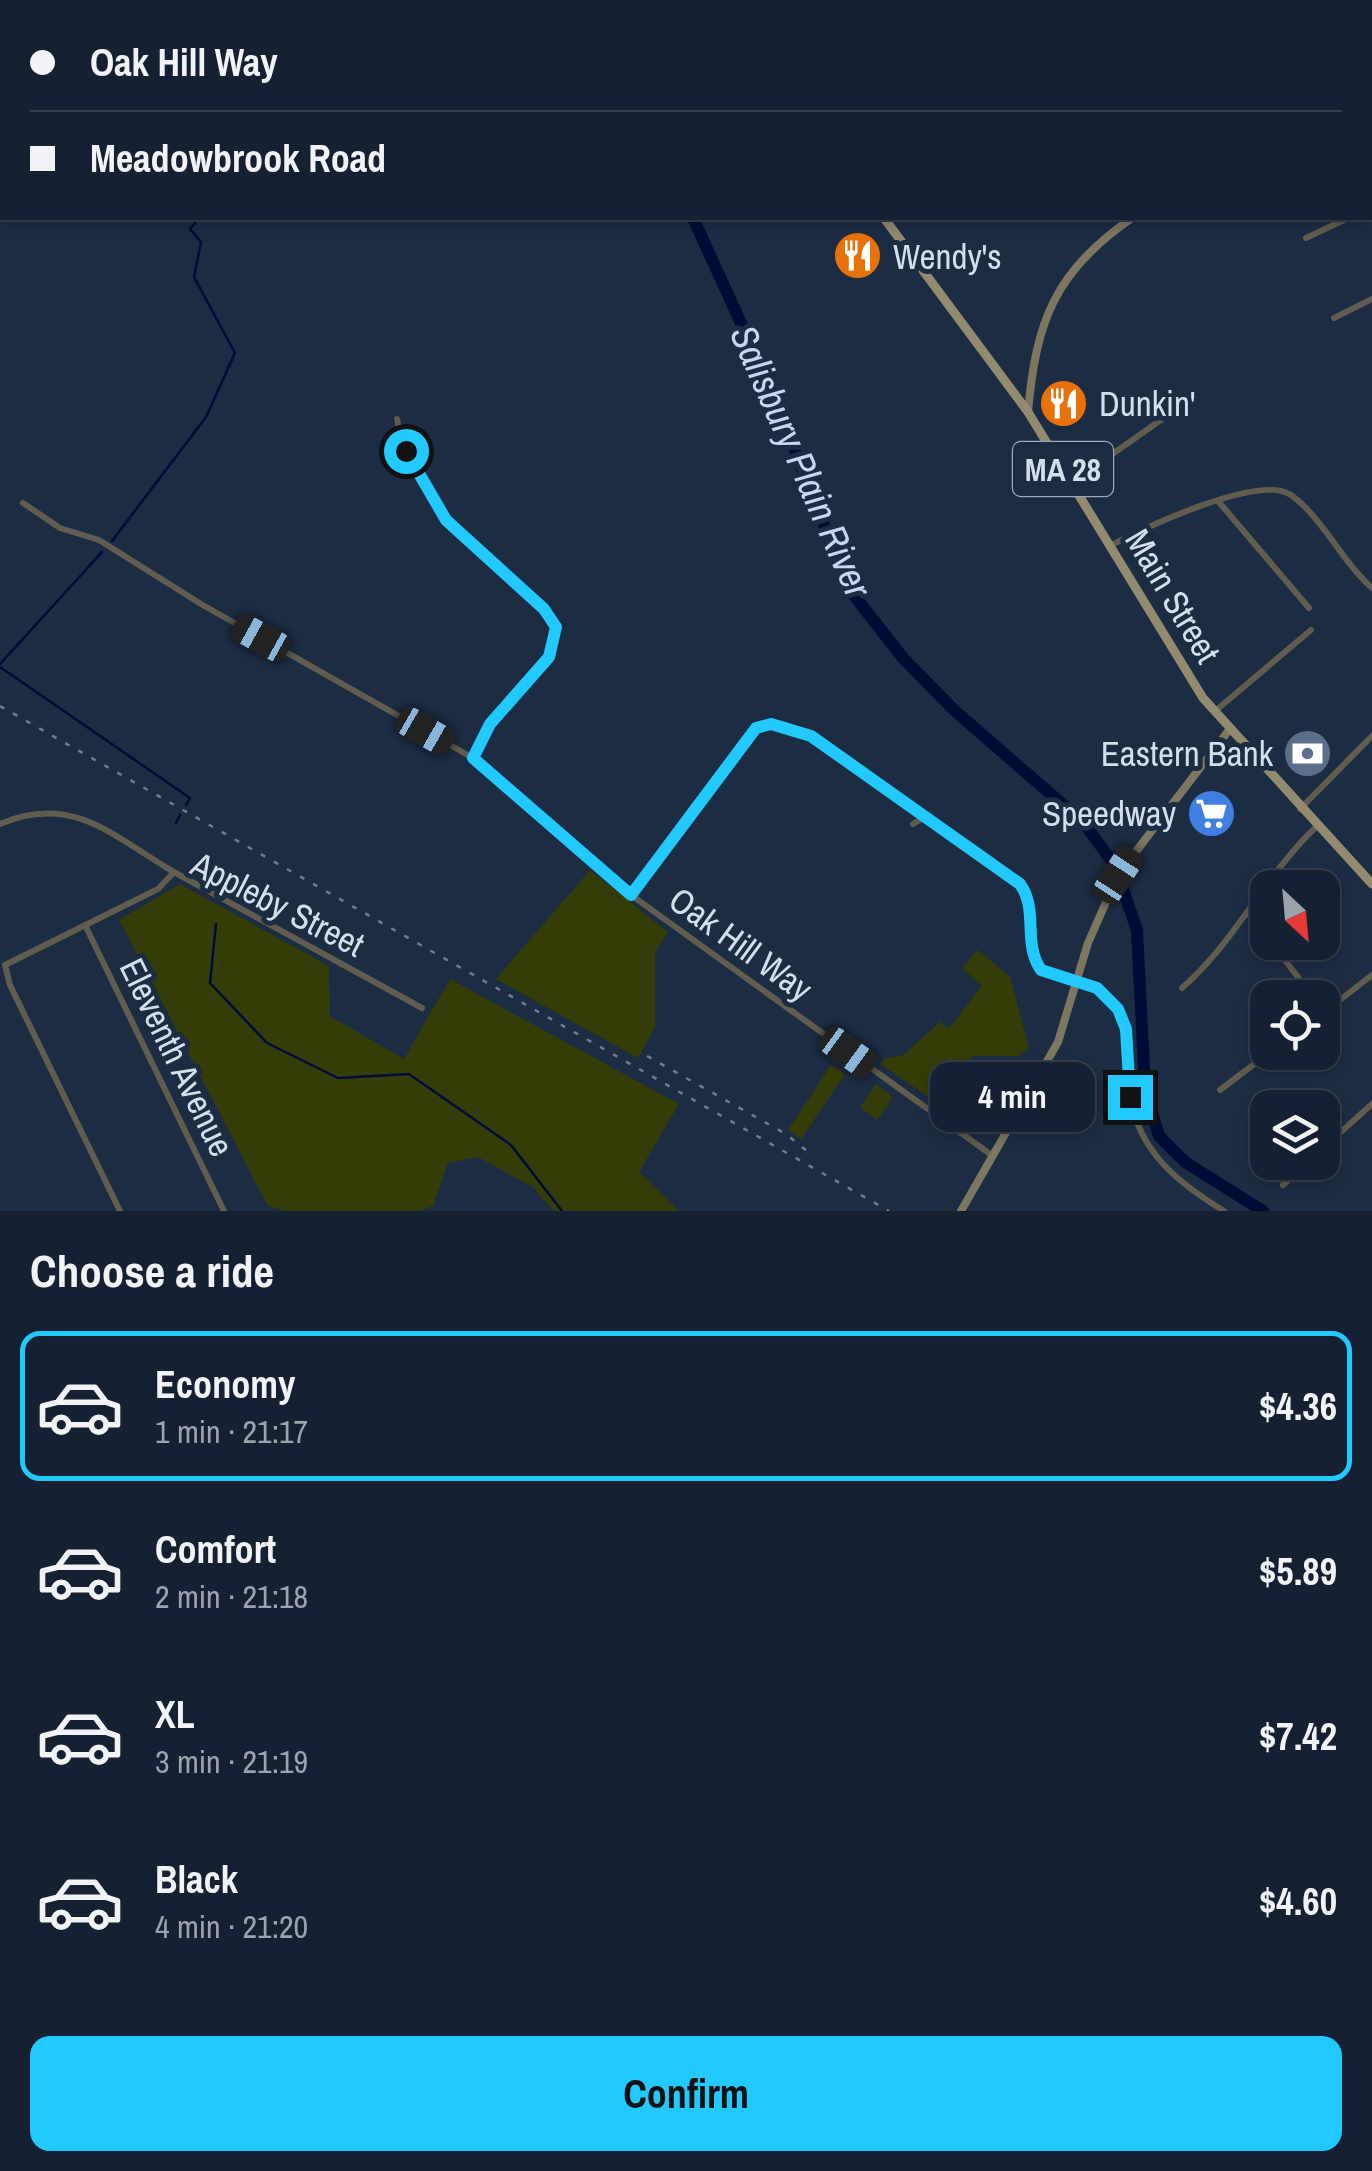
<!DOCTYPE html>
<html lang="en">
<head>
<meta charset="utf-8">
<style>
  body { margin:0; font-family:"Archivo Narrow",sans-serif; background:#222e3e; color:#f1f3f6; height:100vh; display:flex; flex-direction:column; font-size:38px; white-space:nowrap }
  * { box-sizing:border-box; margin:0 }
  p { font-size:32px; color:#9da3ac }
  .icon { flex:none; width:55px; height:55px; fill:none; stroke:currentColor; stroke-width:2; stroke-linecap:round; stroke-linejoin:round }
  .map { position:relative; height:1211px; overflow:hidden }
  .details { display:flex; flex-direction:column; background:#152132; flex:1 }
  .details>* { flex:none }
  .banner { position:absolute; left:0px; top:0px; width:1372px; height:220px; box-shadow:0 5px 15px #0003,0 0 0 2px #343e4d; display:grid; align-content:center; height:220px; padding:0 30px; background:#152132 }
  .needle { width:65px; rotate:154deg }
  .controls { position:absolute; left:1250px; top:870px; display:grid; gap:20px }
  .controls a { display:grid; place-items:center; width:90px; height:90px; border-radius:20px; background:#152132; box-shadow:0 5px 15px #0003,0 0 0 2px #343e4d; font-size:50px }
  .end { position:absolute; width:45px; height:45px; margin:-22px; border:12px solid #22c9fe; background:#111; box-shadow:0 0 0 5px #111 }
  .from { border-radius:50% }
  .bubble { position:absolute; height:70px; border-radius:20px; background:#152132; box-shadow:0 5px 15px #0003,0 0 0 2px #343e4d; font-size:32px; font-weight:700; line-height:70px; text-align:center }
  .car { position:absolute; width:30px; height:60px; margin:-30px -15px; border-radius:12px; box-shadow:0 0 8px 2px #0007; background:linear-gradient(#222 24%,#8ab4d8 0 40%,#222 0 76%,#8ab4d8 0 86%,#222 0) }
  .banner b { display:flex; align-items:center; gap:35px; height:95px; font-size:38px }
  .banner b+b { border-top:2px solid #343e4d }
  .banner i { width:25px; height:25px; background:#f1f3f6 }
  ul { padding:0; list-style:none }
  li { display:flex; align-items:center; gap:30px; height:150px; margin:0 20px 15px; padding:0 10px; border:5px solid transparent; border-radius:20px }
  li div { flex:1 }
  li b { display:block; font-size:38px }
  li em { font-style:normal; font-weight:700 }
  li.selected { border-color:#22c9fe }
  li>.icon { width:90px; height:90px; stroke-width:1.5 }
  h2 { padding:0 30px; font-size:45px; line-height:120px }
  .primary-button { display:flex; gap:20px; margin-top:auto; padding:20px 30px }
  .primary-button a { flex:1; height:115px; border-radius:20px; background:#22c9fe; color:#111; font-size:40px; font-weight:700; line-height:115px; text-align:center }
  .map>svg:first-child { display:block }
  .green { fill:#343d07 }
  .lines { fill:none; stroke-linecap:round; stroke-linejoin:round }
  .stream { stroke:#000c36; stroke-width:2.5 }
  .river { stroke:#000c36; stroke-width:12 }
  .minor { stroke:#605c4f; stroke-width:6 }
  .secondary { stroke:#7d7762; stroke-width:8 }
  .primary { stroke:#938b70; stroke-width:9 }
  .rail { stroke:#6f7d90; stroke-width:2.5; stroke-dasharray:5 10; stroke-linecap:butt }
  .route { stroke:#22c9fe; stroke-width:12 }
  .labels { text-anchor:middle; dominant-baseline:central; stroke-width:10; stroke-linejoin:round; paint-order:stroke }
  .shield { fill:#1c2c43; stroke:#9da9ba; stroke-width:2.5 }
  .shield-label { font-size:32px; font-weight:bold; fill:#d4dfed }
  .poi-label { font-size:35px; fill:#d4dfed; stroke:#1c2c43; text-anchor:start }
  .street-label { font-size:35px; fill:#d4dfed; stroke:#1c2c43 }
  .water-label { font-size:38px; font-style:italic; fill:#c5d7f5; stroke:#1c2c43 }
</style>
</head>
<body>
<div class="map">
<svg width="1372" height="1211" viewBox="0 0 1372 1211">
  <rect width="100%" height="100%" fill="#1c2c43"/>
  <path class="green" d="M 590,870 L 668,932 L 655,952 L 655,1027 L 638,1058 L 496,979 Z
    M 180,884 L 329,966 L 330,1016 L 404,1059 L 450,979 L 679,1104 L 639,1172 L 679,1211 L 553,1211 L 534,1188 L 478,1157 L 448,1163 L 433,1206 L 420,1211 L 285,1211 L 268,1206 L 119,920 Z
    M 977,950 L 1010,976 L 1029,1048 L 1019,1056 L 973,1056 L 939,1104 L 880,1064 L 884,1058 L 902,1056 L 940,1022 L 949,1028 L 982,986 L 962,968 Z
    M 831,1065 L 845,1074 L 801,1139 L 788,1130 Z
    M 876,1084 L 893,1097 L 877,1120 L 860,1107 Z"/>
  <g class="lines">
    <path class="stream" d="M 112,541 L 206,417 L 235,353 L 194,277 L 201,242 L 190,229 L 199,218
      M 0,664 L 102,552
      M 0,667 L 190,798 L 186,805
      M 176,823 L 180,815
      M 216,924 L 210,983 L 267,1043 L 338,1078 L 409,1074 L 511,1145 L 562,1211"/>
    <path class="river" d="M 0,90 L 2,91
      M 693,218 L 771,389 L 849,589 L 903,658 L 955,711 L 1083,822 L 1114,864 L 1137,930 L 1145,1089 L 1159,1136 L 1185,1162 L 1263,1211"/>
    <path class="minor" d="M 1105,0 L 1105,2
      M 1213,0 L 1214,2
      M 1316,0 L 1317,2
      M 1370,114 L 1372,119
      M 1370,207 L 1372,206
      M 1306,238 L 1348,218
      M 1334,318 L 1372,299
      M 397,419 C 408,486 458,535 507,577 C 524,591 547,606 556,627 L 549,657 L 490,724 L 473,758
      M 1071,483 L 1178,408
      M 1218,501 L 1309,608
      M 23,503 L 60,528 L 99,540 L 201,604 L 473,758 L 631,895 L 993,1156
      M 1110,546 C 1141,529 1260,473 1291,495 C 1323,518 1342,562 1372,588
      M 1214,712 L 1311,630
      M 1300,809 L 1372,736
      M 0,824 C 72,793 113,836 174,872
      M 913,824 L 925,817 C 951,833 1021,873 1029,901 C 1035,926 1025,945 1041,969 C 1060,980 1088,979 1105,994 C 1135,1020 1125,1061 1130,1096 C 1139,1152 1178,1183 1224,1211
      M 631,895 L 756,728 C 809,715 882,786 925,817
      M 1247,912 L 1268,938
      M 85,925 L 224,1211
      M 1271,942 L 1314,998
      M 1182,988 C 1236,941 1265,875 1317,826
      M 1322,1014 L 1372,975
      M 1220,1090 L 1270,1052
      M 1322,1149 L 1372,1104
      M 1283,1185 L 1308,1162
      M 120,1211 L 10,985 L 5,965 L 158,889 L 174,872 L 422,1008"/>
    <path class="secondary" d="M 1370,93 L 1372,92
      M 1028,412 C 1036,321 1055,271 1132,218
      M 961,1211 L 1058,1042 L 1088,943 L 1118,875 L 1229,730"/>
    <path class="primary" d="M 723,0 L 724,2
      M 884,218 L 1028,412 L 1203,698 L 1372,884"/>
    <path class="rail" d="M 0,706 L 889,1211
      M 647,1056 L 786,1134 L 813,1156"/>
  </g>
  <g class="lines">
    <path class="route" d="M 406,451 L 446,520 L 544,609 L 556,627 L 549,657 L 490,724 L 473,758 L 631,895 L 756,728 L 771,724 L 811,736 L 1020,884 C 1039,911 1022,942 1041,970 L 1097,988 L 1118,1009 L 1126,1029 L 1130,1097"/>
  </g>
  <defs>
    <symbol id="restaurant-disc" viewBox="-11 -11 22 22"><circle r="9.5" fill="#e8710a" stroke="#1c2c43"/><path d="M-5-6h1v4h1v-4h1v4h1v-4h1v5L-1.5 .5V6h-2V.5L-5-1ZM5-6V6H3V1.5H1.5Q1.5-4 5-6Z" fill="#fff"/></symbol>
    <symbol id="bank-disc" viewBox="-11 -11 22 22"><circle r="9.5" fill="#5c6f8a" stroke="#1c2c43"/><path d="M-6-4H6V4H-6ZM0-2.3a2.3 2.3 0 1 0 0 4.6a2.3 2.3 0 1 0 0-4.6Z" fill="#fff"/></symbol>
    <symbol id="supermarket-disc" viewBox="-11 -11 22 22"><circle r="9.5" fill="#3f7fe0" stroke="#1c2c43"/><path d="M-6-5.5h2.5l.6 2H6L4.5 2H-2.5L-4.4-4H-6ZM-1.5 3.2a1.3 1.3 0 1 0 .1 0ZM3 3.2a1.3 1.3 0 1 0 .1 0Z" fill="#fff"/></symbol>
  </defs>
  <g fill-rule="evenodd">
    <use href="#restaurant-disc" x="830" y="228" width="55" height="55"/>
    <use href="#restaurant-disc" x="1036" y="376" width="55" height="55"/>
    <use href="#bank-disc" x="1280" y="726" width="55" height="55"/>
    <use href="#supermarket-disc" x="1184" y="786" width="55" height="55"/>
  </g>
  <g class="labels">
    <rect class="shield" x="1013" y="442" width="100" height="54" rx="8"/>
    <g class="shield-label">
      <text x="1063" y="469">MA 28</text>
    </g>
    <g class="poi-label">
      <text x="893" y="256">Wendy's</text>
      <text x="1099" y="403">Dunkin'</text>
      <text x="1273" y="753" text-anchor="end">Eastern Bank</text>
      <text x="1176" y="813" text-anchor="end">Speedway</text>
    </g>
    <g class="street-label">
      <text transform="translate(1173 596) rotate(59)">Main Street</text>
      <text transform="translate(278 904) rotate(27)">Appleby Street</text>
      <text transform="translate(741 944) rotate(36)">Oak Hill Way</text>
      <text transform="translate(177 1057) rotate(64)">Eleventh Avenue</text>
    </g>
    <g class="water-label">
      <text transform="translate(801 461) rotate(66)">Salisbury Plain River</text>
    </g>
  </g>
</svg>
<div class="controls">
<a><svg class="needle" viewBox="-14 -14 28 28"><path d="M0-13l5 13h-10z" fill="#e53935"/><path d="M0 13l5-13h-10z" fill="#9da3ac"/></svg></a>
<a><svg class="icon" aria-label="locate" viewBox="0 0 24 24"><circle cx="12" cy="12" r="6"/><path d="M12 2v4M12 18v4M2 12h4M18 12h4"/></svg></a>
<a><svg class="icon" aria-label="layers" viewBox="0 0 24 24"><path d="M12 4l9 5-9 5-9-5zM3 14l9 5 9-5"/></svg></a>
</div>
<i class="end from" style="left:406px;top:451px"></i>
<i class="end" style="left:1130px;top:1097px"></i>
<div class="bubble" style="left:930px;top:1062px;width:165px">4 min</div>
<i class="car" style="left:261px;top:638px;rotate:299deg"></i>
<i class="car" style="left:425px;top:731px;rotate:120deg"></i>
<i class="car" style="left:1118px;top:875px;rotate:33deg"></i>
<i class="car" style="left:848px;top:1052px;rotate:126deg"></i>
<div class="banner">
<b><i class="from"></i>Oak Hill Way</b>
<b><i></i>Meadowbrook Road</b>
</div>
</div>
<section class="details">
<h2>Choose a ride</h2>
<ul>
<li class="selected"><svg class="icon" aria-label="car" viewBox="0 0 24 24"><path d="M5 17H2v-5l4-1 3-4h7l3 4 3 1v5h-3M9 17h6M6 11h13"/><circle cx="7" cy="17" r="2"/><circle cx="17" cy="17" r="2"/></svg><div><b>Economy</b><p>1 min · 21:17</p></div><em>$4.36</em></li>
<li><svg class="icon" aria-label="car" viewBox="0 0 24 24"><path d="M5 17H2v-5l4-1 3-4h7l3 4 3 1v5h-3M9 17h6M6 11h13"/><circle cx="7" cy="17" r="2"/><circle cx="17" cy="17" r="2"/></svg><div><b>Comfort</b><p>2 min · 21:18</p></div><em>$5.89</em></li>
<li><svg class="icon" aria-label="car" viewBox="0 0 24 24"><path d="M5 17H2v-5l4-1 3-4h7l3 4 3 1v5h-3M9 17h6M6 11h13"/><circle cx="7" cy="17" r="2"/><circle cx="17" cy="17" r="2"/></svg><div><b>XL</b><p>3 min · 21:19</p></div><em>$7.42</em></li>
<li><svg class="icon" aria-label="car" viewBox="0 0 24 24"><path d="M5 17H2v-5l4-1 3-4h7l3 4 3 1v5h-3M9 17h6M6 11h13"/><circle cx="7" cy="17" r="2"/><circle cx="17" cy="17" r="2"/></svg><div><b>Black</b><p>4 min · 21:20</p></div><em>$4.60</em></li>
</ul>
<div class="primary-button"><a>Confirm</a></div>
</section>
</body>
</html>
